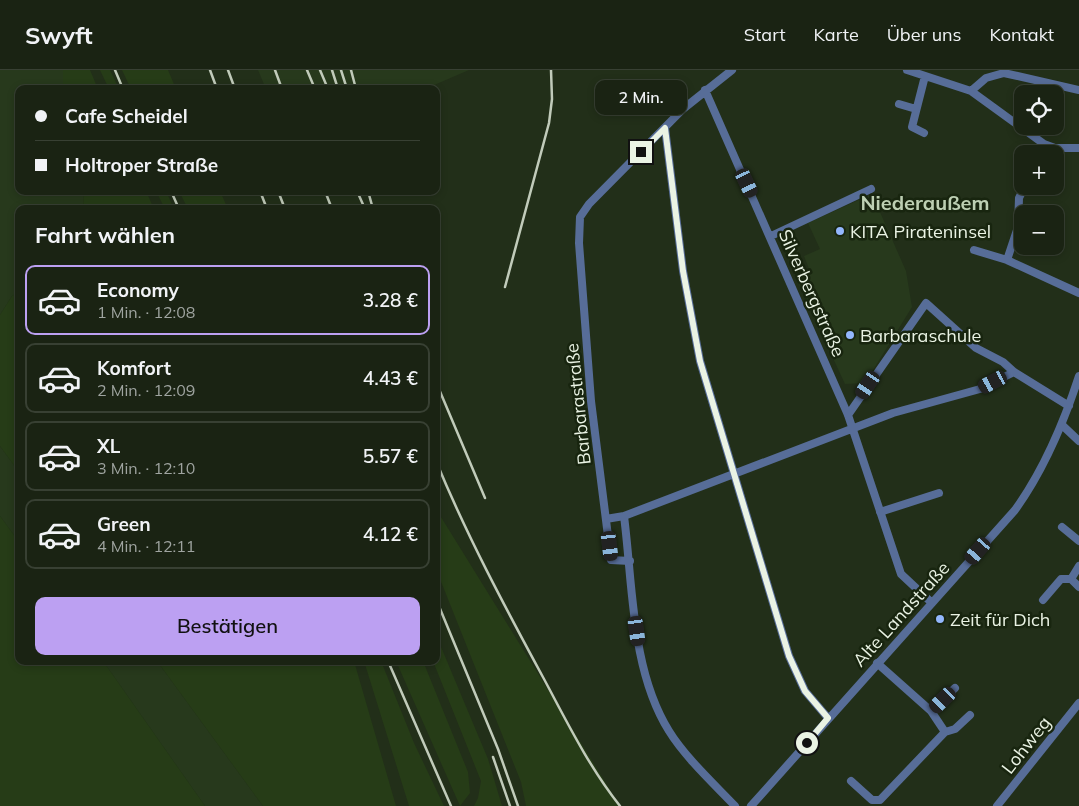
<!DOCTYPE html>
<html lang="de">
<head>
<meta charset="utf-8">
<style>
  body { margin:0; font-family:Mulish,sans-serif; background:#232b1c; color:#f1f3f6; height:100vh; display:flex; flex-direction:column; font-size:19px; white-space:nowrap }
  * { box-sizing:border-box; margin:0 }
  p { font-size:16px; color:#9fa4a0 }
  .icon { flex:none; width:28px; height:28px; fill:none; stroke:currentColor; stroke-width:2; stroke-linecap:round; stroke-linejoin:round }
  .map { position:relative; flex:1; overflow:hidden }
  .panel { position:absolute; left:15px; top:135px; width:425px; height:460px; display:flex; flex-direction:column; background:#1a2313; border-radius:10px; box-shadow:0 2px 8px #0003,0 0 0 1px #384033 }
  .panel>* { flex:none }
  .top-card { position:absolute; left:15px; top:15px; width:425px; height:110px; border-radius:10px; box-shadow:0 2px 8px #0003,0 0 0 1px #384033; display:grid; align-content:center; height:110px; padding:0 20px; background:#1a2313 }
  .controls { position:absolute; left:1014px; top:15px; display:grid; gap:10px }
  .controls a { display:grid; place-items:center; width:50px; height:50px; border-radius:10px; background:#1a2313; box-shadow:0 2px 8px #0003,0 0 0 1px #384033; font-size:25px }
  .end { position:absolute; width:22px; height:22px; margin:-11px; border:6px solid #eaf3e4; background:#111; box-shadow:0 0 0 2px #111 }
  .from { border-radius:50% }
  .bubble { position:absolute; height:35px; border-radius:10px; background:#1a2313; box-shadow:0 2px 8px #0003,0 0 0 1px #384033; font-size:16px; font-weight:600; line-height:35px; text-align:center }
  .car { position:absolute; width:15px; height:30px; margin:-15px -8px; border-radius:6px; box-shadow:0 0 4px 1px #0007; background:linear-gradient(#222 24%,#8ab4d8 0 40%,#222 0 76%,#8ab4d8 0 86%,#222 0) }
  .top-card b { display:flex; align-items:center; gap:18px; height:48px; font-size:19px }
  .top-card b+b { border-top:1px solid #384033 }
  .top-card i { width:12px; height:12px; background:#f1f3f6 }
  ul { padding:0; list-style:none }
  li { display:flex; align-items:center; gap:15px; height:70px; margin:0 10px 8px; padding:0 10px; border:2px solid #384033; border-radius:10px }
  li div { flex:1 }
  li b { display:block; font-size:19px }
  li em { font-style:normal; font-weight:600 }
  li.current { border-color:#bca0f2 }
  li>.icon { width:45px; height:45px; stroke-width:1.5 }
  h2 { padding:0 20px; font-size:22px; line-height:60px }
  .button { display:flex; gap:10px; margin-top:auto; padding:10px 20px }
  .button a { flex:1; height:58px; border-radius:10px; background:#bca0f2; color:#111; font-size:20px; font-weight:600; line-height:58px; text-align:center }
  header { display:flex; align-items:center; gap:30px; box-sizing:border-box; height:70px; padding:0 25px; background:#1a2313; border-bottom:1px solid #384033 }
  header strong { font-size:24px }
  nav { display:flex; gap:28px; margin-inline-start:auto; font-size:18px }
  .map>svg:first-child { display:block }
  .built { fill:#27391c }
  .green { fill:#263c17 }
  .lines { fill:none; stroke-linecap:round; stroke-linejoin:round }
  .street { stroke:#576d98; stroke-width:8 }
  .rail { stroke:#c1cbba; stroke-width:2.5 }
  .route { stroke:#eaf3e4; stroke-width:6 }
  .poi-dot { fill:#93b7fd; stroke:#18250f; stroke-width:2 }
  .labels { text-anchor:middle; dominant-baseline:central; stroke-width:5; stroke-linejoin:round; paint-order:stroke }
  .poi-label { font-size:18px; fill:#eaf3e4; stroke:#18250f; text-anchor:start }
  .street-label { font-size:18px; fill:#eaf3e4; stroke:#18250f }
  .quarter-label { font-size:20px; font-weight:bold; fill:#bdcfb3; stroke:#18250f }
</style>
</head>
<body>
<header>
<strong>Swyft</strong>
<nav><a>Start</a><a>Karte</a><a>Über uns</a><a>Kontakt</a></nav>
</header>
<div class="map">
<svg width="1079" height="736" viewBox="0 0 1079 736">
  <rect width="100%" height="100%" fill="#222f19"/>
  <path class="built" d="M 0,0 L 63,0 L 63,19 L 19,19 L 19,121 L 84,121 L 83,139 L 19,139 L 19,222 L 12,226 L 0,245 Z
    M 258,0 L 469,0 L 425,19 L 266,19 Z
    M 872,124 L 906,201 L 912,237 L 865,313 L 845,314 L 797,210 L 811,204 L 804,186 L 820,179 L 808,153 Z
    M 0,376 L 19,402 L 19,472 L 0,446 Z
    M 103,591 L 157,591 L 263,736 L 205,736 Z"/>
  <path class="green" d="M 63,0 L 90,0 L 98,19 L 63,19 Z
    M 100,0 L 110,0 L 119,19 L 109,19 Z
    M 122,0 L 168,0 L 176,19 L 131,19 Z
    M 84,121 L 146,121 L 154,139 L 83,139 Z
    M 156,121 L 166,121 L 174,139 L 165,139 Z
    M 179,121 L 220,121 L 228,139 L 188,139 Z
    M 19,222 L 19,402 L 0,376 L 0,245 L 12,226 Z
    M 436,439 L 620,736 L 526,736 L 521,712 L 436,499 Z
    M 0,446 L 19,472 L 19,591 L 103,591 L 205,736 L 0,736 Z
    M 436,565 L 488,689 L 502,736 L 474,736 L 478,728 L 481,711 L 433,591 L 436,591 Z
    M 157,591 L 354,591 L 396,736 L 263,736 Z
    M 364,591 L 381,591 L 414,673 L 444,736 L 409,736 Z
    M 396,591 L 423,591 L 468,702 L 470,723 L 460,736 Z"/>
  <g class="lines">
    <path class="street" d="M 907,0 L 971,21 L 1044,74 L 1055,78 L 1079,78
      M 705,20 L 848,345 L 901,504 L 932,533
      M 971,21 L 986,8 L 1004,3 L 1079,20
      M 899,34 L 916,39
      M 665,58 L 683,201 L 700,291 L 789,586 L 805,621 L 828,648
      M 924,63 L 912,57 L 925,6
      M 771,166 L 871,119
      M 974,180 L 1007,190 L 1079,223
      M 1007,190 L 1018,157 L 1019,128 L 1025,116
      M 848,345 L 926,233 L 976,278 L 1003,292 L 1014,302 L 1069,336
      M 1062,355 L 1079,371
      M 880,442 L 939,423
      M 624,446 C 633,516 631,600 669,661 C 685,687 714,714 735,736
      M 606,449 L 624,446 L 893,343 L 980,319 L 1014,302
      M 1062,457 L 1079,471
      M 630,491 L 611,490 L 591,331 L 579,173 L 580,147 L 589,134 L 683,39 L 732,0
      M 1071,509 L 1079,496
      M 1043,530 L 1061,509 L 1071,509 L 1079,517
      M 931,641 L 955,618
      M 945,662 L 955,659 L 970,645
      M 851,711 L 872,730 L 880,730 L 945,662 L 931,641 L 877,593
      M 751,736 L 1015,440 C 1044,400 1064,352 1079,306
      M 997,736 L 1079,633"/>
    <path class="rail" d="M 115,0 L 123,19
      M 210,0 L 217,19
      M 228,0 L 235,19
      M 275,0 L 282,19
      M 307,0 L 315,19
      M 320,0 L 328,19
      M 332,0 L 338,19
      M 341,0 L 347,19
      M 351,0 L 356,19
      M 171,121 L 179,139
      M 260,121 L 267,139
      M 278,121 L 285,139
      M 325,121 L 332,139
      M 357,121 L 365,139
      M 368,121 L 373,139
      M 505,217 L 549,53 L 552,29 L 551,0
      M 436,312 L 485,428
      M 436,391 C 467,466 505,537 544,609 C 567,652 589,697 620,736
      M 436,529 L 498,679 L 518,736
      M 388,591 L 451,736
      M 493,687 L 510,736"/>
  </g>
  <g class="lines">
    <path class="route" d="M 641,82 L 665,58 L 683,201 L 700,291 L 789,586 L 805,621 L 828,648 L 807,673"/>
  </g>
  <g class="poi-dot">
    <circle cx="840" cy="161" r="5"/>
    <circle cx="850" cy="265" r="5"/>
    <circle cx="940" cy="549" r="5"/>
  </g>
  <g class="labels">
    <g class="poi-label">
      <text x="850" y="161">KITA Pirateninsel</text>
      <text x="860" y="265">Barbaraschule</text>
      <text x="950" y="549">Zeit für Dich</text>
    </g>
    <g class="street-label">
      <text transform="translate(812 223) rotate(66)">Silverbergstraße</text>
      <text transform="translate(578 334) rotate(-96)">Barbarastraße</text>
      <text transform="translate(901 544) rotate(-48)">Alte Landstraße</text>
      <text transform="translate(1026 675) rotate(-52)">Lohweg</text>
    </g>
    <g class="quarter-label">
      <text x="925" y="132">Niederaußem</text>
    </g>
  </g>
</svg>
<div class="controls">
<a><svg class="icon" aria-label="locate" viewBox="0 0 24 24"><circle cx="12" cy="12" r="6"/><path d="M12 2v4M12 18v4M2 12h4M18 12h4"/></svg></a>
<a>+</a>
<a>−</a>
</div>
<i class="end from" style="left:807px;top:673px"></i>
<i class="end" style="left:641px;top:82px"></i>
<div class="bubble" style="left:595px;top:10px;width:92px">2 Min.</div>
<i class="car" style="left:747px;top:113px;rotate:155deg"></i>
<i class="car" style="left:993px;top:312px;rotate:242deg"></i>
<i class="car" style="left:868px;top:315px;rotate:214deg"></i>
<i class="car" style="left:610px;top:476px;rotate:173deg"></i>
<i class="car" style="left:978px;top:481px;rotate:221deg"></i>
<i class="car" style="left:637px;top:561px;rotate:172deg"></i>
<i class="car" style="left:943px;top:630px;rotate:226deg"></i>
<div class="top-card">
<b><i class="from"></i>Cafe Scheidel</b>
<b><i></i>Holtroper Straße</b>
</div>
<section class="panel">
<h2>Fahrt wählen</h2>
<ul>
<li class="current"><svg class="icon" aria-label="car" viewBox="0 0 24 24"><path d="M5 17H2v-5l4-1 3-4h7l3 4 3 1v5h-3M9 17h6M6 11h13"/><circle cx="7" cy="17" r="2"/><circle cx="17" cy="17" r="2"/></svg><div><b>Economy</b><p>1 Min. · 12:08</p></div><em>3.28 €</em></li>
<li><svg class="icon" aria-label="car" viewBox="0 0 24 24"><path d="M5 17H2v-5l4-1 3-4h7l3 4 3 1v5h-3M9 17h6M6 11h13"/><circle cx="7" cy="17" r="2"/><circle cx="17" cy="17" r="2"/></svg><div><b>Komfort</b><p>2 Min. · 12:09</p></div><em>4.43 €</em></li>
<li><svg class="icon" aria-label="car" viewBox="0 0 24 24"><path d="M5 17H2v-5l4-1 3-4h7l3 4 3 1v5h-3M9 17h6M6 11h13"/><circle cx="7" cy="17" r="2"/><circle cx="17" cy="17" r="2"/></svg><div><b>XL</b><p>3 Min. · 12:10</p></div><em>5.57 €</em></li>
<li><svg class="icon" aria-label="car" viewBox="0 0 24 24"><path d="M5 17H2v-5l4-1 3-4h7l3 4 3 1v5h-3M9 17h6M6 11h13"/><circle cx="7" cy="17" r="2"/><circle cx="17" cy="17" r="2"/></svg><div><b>Green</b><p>4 Min. · 12:11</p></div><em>4.12 €</em></li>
</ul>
<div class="button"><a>Bestätigen</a></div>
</section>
</div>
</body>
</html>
